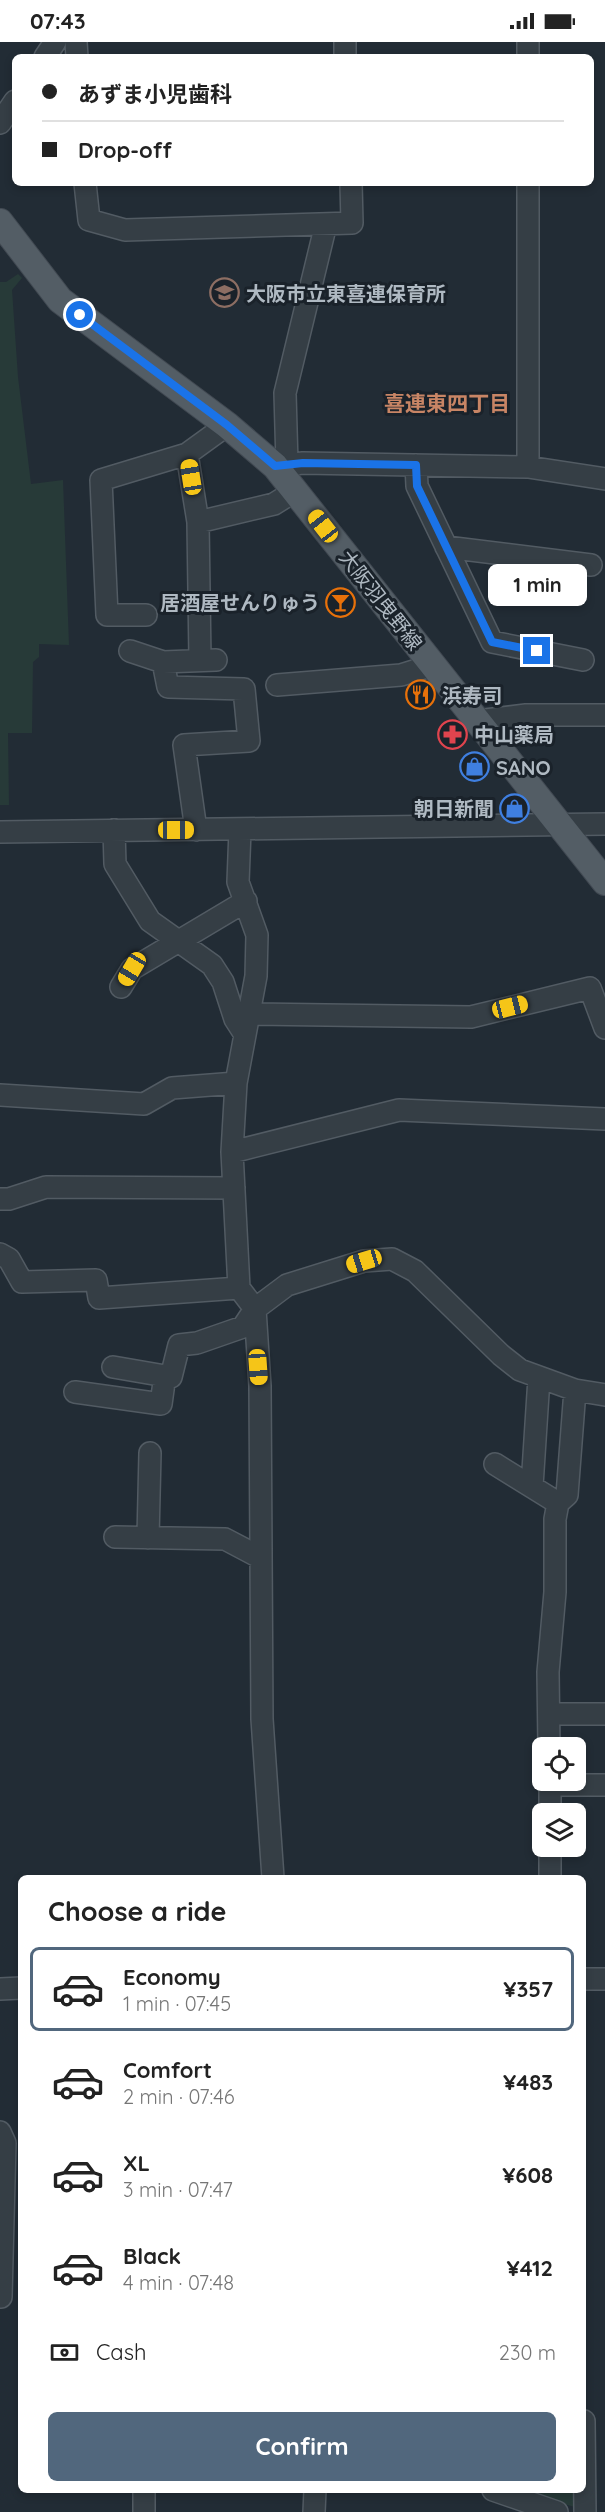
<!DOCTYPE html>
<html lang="en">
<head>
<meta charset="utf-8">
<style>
  body { margin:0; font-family:Quicksand,"Noto Sans JP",sans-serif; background:#f6f6f6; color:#222; height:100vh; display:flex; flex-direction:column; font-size:22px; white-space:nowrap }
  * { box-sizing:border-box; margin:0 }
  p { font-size:20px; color:#767676 }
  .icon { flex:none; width:33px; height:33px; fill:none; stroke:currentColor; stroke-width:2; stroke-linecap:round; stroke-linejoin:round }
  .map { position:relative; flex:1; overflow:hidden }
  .drawer { position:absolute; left:18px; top:1833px; width:568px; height:618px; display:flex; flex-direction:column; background:#fff; border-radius:9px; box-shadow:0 3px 9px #0003 }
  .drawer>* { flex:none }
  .top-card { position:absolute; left:12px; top:12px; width:582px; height:132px; border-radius:9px; box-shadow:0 3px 9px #0003; display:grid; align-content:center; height:132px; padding:0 30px; background:#fff }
  .tools { position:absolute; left:532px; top:1695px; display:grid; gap:12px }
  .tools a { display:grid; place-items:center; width:54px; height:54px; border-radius:9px; background:#fff; box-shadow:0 3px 9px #0003; font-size:30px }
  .end { position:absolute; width:27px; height:27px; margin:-14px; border:8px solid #1a73e8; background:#fff; box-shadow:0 0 0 3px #fff }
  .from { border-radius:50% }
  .bubble { position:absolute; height:42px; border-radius:9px; background:#fff; box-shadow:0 3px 9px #0003; font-size:20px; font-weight:700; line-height:42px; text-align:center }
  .car { position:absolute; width:18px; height:36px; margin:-18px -9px; border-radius:8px; box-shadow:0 0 4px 2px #0007; background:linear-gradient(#f5c518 24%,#345 0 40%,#f5c518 0 76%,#345 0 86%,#f5c518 0) }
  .top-card b { display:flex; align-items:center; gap:21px; height:57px; font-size:22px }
  .top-card b+b { border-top:2px solid #e0e0e0 }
  .top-card i { width:15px; height:15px; background:#222 }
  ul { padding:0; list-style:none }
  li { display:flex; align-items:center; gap:18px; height:84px; margin:0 12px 9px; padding:0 18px; border:3px solid transparent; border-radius:9px }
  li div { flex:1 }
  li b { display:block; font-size:22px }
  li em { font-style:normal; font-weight:700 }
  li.active { border-color:#51677d }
  li>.icon { width:54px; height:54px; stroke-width:1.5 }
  h2 { padding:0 30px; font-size:27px; line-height:72px }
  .pay { display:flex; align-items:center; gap:15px; height:66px; padding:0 30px; font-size:22px }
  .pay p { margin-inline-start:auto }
  .primary-button { display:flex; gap:12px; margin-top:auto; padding:12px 30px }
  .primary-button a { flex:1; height:69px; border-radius:9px; background:#51677d; color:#fff; font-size:24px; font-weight:700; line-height:69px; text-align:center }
  .status { display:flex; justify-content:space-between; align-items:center; height:42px; padding:0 30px; background:#fff; direction:ltr }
  .status svg { height:16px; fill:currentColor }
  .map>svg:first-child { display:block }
  .park { fill:#273a38 }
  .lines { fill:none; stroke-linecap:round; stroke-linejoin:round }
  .minor-casing { stroke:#525b63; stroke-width:24 }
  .major-casing { stroke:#414952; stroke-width:28 }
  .minor { stroke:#353e45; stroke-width:21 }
  .major { stroke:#535d65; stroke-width:26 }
  .route { stroke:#1a73e8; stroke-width:8 }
  .labels { text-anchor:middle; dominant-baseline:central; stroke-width:6; stroke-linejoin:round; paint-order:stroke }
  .poi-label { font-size:20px; font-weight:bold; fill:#afb9c2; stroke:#1a222a; text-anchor:start }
  .street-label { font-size:20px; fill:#afb9c2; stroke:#1a222a }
  .neighbourhood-label { font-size:21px; font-weight:bold; fill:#c88565; stroke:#1a222a }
</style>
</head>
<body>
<div class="status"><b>07:43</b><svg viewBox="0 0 49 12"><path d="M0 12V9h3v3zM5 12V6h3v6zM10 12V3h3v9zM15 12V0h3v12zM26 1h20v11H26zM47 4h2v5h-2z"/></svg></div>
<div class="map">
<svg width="605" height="2470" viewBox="0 0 605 2470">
  <rect width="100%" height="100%" fill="#222c35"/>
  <path class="park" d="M 18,232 L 22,236 L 12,248 L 18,335 L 31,442 L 63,438 L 69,603 L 39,602 L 39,615 L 33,620 L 32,691 L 8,691 L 9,763 L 0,763 L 0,240 L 6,240 Z
    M 540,2448 L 578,2448 L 578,2466 L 540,2455 Z"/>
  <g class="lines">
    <defs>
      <path id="minor" d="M 76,0 L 77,15
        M 345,0 L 345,15
        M 528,0 L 528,15
        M 45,15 L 55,0
        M 0,81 L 15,59
        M 85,141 L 89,178 L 125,188 L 352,181 L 351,141
        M 528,141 L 528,425
        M 187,412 L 198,480 L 200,618
        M 287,422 L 285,351 L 326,182
        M 416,423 L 417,444 L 492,600 L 583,618
        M 275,424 L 303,421 L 528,425 L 605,437
        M 198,480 L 274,462 L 295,449
        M 446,505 L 591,523
        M 146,573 L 107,573 L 101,438 L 187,412 L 227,383
        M 130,609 L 163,620 L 216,618
        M 163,620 L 168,645 L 244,647 L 249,699 L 184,703 L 196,788
        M 277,643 L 401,633 L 433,623
        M 477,679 L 526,673 L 605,673
        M 114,788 L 115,822 L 150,879 L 212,923 L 223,940 L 235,977 L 244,991
        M 240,788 L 238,840 L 257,893 L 256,934 L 236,1041 L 232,1110 L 239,1246 L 255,1267 L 260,1344 L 262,1677 L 273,1836
        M 0,790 L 605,782
        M 121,945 L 132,927 L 246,859
        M 247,972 L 471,975 L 590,946 L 605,986
        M 0,1053 L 144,1062 L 172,1046 L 236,1041
        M 232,1110 L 399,1068 L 605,1077
        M 0,1157 L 9,1157 L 46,1145 L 234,1146
        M 0,1212 L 9,1217 L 22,1240 L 96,1238 L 99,1256 L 239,1246
        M 113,1325 L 171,1335 L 179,1303 L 197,1301 L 243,1285 L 255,1267 L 287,1243 L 364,1219 L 392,1217 L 415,1229 L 501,1313 L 520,1328 L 575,1348 L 605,1353
        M 75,1350 L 161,1362 L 165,1333
        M 495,1422 L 558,1461
        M 532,1444 L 539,1336
        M 115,1495 L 225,1497 L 261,1516
        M 148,1496 L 150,1411
        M 549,1672 L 605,1672
        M 549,1706 L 548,1630 L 555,1550 L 555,1477 L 558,1461 L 567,1453 L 575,1348
        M 550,1738 L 550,1772
        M 550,1743 L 605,1743
        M 550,1804 L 550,1836
        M 584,1937 L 605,1937
        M 0,1947 L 21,1946
        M 0,2090 L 5,2101 L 1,2255
        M 584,2379 L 585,2470
        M 144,2448 L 144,2470
        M 493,2448 L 557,2470
        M 314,2470 L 315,2448"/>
      <path id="major" d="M 0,180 L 60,258 L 227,383 L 275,424 L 605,840"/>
    </defs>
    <use href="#minor" class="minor-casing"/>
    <use href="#major" class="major-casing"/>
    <use href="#minor" class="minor"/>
    <use href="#major" class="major"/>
  </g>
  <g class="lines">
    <path class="route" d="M 80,273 L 227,383 L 275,424 L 303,421 L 416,423 L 417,444 L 492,600 L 537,609"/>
  </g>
  <defs>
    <symbol id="school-ring" viewBox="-11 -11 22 22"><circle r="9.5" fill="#1a222a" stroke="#8d6e63" stroke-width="1.5"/><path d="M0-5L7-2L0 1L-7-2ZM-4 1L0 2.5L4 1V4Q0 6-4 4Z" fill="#8d6e63"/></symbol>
    <symbol id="bar-ring" viewBox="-11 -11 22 22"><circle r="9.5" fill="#1a222a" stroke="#e8710a" stroke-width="1.5"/><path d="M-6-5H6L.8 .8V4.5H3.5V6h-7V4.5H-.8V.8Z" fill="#e8710a"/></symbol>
    <symbol id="restaurant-ring" viewBox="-11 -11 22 22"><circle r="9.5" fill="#1a222a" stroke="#e8710a" stroke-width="1.5"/><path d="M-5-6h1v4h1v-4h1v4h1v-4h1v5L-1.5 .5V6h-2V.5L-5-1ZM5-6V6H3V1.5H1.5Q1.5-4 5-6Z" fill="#e8710a"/></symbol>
    <symbol id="pharmacy-ring" viewBox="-11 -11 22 22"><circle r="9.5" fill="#1a222a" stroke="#e0444e" stroke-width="1.5"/><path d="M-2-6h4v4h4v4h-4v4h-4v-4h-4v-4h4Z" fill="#e0444e"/></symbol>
    <symbol id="shop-ring" viewBox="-11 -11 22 22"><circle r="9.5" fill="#1a222a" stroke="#3f7fe0" stroke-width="1.5"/><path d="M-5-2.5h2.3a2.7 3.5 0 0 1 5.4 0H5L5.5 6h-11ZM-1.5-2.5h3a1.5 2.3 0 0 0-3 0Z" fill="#3f7fe0"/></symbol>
  </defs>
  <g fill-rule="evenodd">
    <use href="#school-ring" x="208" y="234" width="33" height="33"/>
    <use href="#bar-ring" x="324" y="544" width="33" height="33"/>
    <use href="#restaurant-ring" x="404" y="636" width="33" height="33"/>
    <use href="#pharmacy-ring" x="436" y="676" width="33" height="33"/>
    <use href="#shop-ring" x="458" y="708" width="33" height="33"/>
    <use href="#shop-ring" x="498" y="750" width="33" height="33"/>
  </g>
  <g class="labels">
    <g class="poi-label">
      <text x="246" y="251">大阪市立東喜連保育所</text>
      <text x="320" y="560" text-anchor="end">居酒屋せんりゅう</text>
      <text x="442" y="653">浜寿司</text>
      <text x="474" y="692">中山薬局</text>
      <text x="496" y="725">SANO</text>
      <text x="494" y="766" text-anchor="end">朝日新聞</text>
    </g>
    <g class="street-label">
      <text transform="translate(381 558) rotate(52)">大阪羽曳野線</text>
    </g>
    <g class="neighbourhood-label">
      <text x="447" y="361">喜連東四丁目</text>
    </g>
  </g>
</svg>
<div class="tools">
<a><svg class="icon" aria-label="locate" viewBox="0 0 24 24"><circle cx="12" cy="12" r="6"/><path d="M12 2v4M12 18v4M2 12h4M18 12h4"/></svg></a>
<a><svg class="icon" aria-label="layers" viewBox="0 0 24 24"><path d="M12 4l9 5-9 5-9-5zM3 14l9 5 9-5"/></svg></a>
</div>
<i class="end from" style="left:80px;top:273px"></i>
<i class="end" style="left:537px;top:609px"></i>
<div class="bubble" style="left:488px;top:522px;width:99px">1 min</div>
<i class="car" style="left:191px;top:435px;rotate:351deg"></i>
<i class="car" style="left:323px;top:484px;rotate:322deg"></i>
<i class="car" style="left:176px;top:788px;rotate:90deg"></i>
<i class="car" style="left:132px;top:927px;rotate:211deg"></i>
<i class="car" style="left:510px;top:965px;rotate:76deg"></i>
<i class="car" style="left:364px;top:1219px;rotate:253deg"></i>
<i class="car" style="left:258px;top:1325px;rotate:176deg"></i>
<div class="top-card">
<b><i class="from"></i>あずま小児歯科</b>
<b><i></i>Drop-off</b>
</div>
<section class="drawer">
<h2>Choose a ride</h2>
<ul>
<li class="active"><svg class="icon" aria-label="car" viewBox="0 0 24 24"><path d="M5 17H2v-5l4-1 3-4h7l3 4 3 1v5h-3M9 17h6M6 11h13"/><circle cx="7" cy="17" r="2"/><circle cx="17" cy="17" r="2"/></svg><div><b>Economy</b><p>1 min · 07:45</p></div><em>¥357</em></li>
<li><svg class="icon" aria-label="car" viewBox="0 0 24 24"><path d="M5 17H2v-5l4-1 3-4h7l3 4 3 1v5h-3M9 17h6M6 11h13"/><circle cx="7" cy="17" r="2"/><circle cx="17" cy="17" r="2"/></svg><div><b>Comfort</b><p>2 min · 07:46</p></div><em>¥483</em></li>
<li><svg class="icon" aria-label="car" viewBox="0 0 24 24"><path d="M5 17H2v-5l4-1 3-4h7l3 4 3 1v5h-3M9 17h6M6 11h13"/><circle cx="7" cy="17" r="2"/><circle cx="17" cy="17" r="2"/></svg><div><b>XL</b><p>3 min · 07:47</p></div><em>¥608</em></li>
<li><svg class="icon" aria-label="car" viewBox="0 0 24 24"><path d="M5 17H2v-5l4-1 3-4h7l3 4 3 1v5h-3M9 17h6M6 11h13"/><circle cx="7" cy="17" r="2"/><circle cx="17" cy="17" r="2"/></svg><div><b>Black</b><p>4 min · 07:48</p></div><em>¥412</em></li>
</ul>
<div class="pay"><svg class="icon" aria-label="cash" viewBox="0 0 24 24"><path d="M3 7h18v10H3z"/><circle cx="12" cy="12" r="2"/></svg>Cash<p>230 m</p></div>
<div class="primary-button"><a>Confirm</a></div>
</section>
</div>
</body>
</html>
